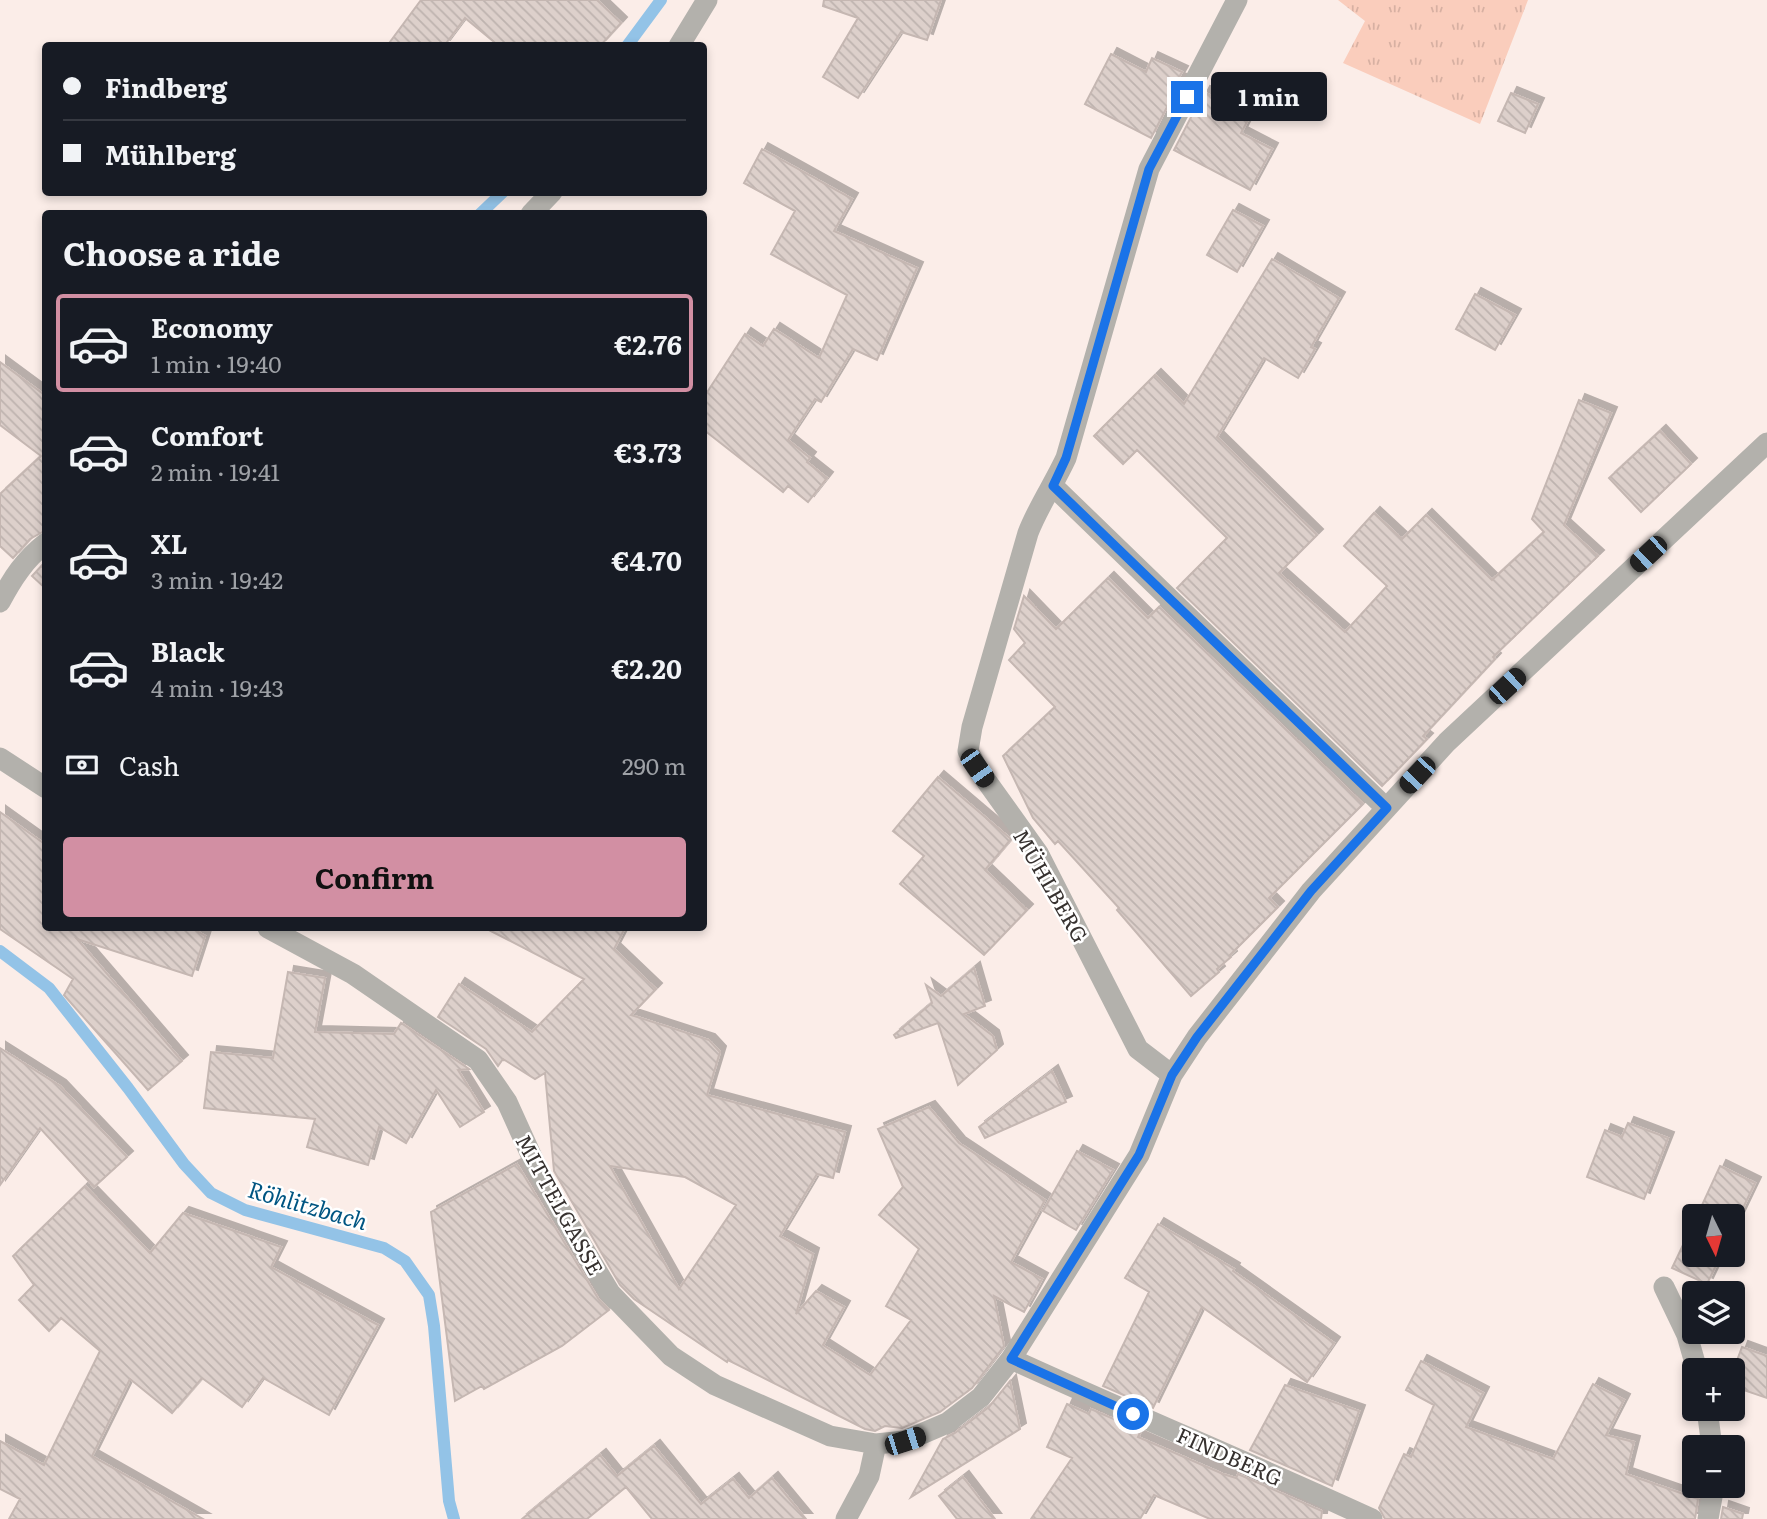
<!DOCTYPE html>
<html lang="en">
<head>
<meta charset="utf-8">
<style>
  body { margin:0; font-family:Literata,serif; background:#242831; color:#f1f3f6; height:100vh; display:flex; flex-direction:column; font-size:26px; white-space:nowrap }
  * { box-sizing:border-box; margin:0 }
  p { font-size:23px; color:#9ea1a6 }
  .icon { flex:none; width:38px; height:38px; fill:none; stroke:currentColor; stroke-width:2; stroke-linecap:round; stroke-linejoin:round }
  .map { position:relative; flex:1; overflow:hidden }
  .sheet { position:absolute; left:42px; top:210px; width:665px; height:721px; display:flex; flex-direction:column; background:#171b24; border-radius:7px; box-shadow:0 4px 10px #0003 }
  .sheet>* { flex:none }
  .banner { position:absolute; left:42px; top:42px; width:665px; height:154px; border-radius:7px; box-shadow:0 4px 10px #0003; display:grid; align-content:center; height:154px; padding:0 21px; background:#171b24 }
  .needle { width:46px; rotate:175deg }
  .controls { position:absolute; left:1682px; top:1204px; display:grid; gap:14px }
  .controls a { display:grid; place-items:center; width:63px; height:63px; border-radius:7px; background:#171b24; box-shadow:0 4px 10px #0003; font-size:35px }
  .end { position:absolute; width:32px; height:32px; margin:-16px; border:9px solid #1a73e8; background:#fff; box-shadow:0 0 0 4px #fff }
  .from { border-radius:50% }
  .bubble { position:absolute; height:49px; border-radius:7px; background:#171b24; box-shadow:0 4px 10px #0003; font-size:23px; font-weight:700; line-height:49px; text-align:center }
  .car { position:absolute; width:21px; height:42px; margin:-21px -10px; border-radius:9px; box-shadow:0 0 5px 2px #0007; background:linear-gradient(#222 24%,#8ab4d8 0 40%,#222 0 76%,#8ab4d8 0 86%,#222 0) }
  .banner b { display:flex; align-items:center; gap:24px; height:66px; font-size:26px }
  .banner b+b { border-top:2px solid #363941 }
  .banner i { width:18px; height:18px; background:#f1f3f6 }
  ul { padding:0; list-style:none }
  li { display:flex; align-items:center; gap:21px; height:98px; margin:0 14px 10px; padding:0 7px; border:4px solid transparent; border-radius:7px }
  li div { flex:1 }
  li b { display:block; font-size:26px }
  li em { font-style:normal; font-weight:700 }
  li.active { border-color:#d28fa3 }
  li>.icon { width:63px; height:63px; stroke-width:1.5 }
  h2 { padding:0 21px; font-size:32px; line-height:84px }
  .pay { display:flex; align-items:center; gap:18px; height:77px; padding:0 21px; font-size:26px }
  .pay p { margin-inline-start:auto }
  .primary-button { display:flex; gap:14px; margin-top:auto; padding:14px 21px }
  .primary-button a { flex:1; height:80px; border-radius:7px; background:#d28fa3; color:#111; font-size:28px; font-weight:700; line-height:80px; text-align:center }
  .map>svg:first-child { display:block }
  .grass { fill:url(#grass-tufts) }
  .lines { fill:none; stroke-linecap:round; stroke-linejoin:round }
  .stream { stroke:#93c3e7; stroke-width:12 }
  .building { fill:url(#building-back-hatch); stroke:#c5b7b2; stroke-width:2; fill-rule:evenodd; filter:url(#shadow) }
  .minor { stroke:#b3b1ac; stroke-width:21 }
  .tertiary { stroke:#b3b1ac; stroke-width:21 }
  .route { stroke:#1a73e8; stroke-width:9 }
  .labels { text-anchor:middle; dominant-baseline:central; stroke-width:5; stroke-linejoin:round; paint-order:stroke }
  .street-label { font-size:21px; fill:#36312f; stroke:#fff }
  .water-label { font-size:23px; font-style:italic; fill:#005582; stroke:#fff }
</style>
</head>
<body>
<div class="map">
<svg width="1767" height="1519" viewBox="0 0 1767 1519">
  <defs>
    <pattern id="grass-tufts" width="24" height="20" patternUnits="userSpaceOnUse" patternTransform="scale(1.75)"><rect width="24" height="20" fill="#facdbc"/><path d="M3 7l-1-3M5 7V3M7 7l1-3M15 17l-1-3M17 17v-4M19 17l1-3" fill="none" stroke="#d7b0a2"/></pattern>
    <pattern id="building-back-hatch" width="6" height="6" patternUnits="userSpaceOnUse" patternTransform="scale(1.75)"><rect width="6" height="6" fill="#ddd0cb"/><path d="M-1 5l2 2M0 0l6 6M5-1l2 2" fill="none" stroke="#beb3af"/></pattern>
    <filter id="shadow"><feDropShadow dx="6" dy="-6" stdDeviation="0" flood-color="#0004"/></filter>
  </defs>
  <rect width="100%" height="100%" fill="#fbede8"/>
  <path class="grass" d="M 1338,0 L 1528,0 L 1480,124 L 1343,63 L 1365,21 Z"/>
  <g class="lines">
    <path class="stream" d="M 627,46 L 661,0
      M 480,214 L 503,192
      M 0,951 L 49,988 L 128,1088 L 184,1164 L 211,1193 L 245,1210 L 384,1248 L 405,1261 L 429,1295 L 434,1326 L 449,1501 L 454,1519"/>
  </g>
  <path class="building" d="M 421,0 L 597,0 L 621,23 L 600,46 L 499,46 L 465,18 L 444,46 L 387,46 Z
    M 824,0 L 941,0 L 927,40 L 901,32 L 858,98 L 823,77 L 858,18 L 823,6 Z
    M 1111,54 L 1146,72 L 1152,58 L 1182,72 L 1178,79 L 1181,80 L 1151,138 L 1085,104 Z
    M 1204,92 L 1250,116 L 1241,133 L 1272,149 L 1250,190 L 1174,150 Z
    M 1511,93 L 1538,104 L 1525,133 L 1498,121 Z
    M 762,149 L 852,199 L 834,231 L 917,268 L 877,360 L 853,349 L 821,402 L 815,399 L 788,440 L 810,458 L 807,462 L 827,478 L 808,502 L 788,486 L 783,492 L 704,430 L 704,397 L 745,334 L 763,346 L 774,329 L 819,358 L 847,295 L 771,254 L 795,211 L 744,183 Z
    M 1233,210 L 1263,226 L 1237,272 L 1207,255 Z
    M 1272,259 L 1339,298 L 1311,347 L 1315,349 L 1298,378 L 1264,358 L 1217,437 L 1317,535 L 1279,573 L 1345,632 L 1387,586 L 1344,546 L 1374,513 L 1402,539 L 1426,515 L 1492,580 L 1544,532 L 1532,519 L 1579,400 L 1611,413 L 1564,525 L 1598,556 L 1493,657 L 1495,659 L 1423,736 L 1427,739 L 1382,786 L 1177,588 L 1227,538 L 1137,450 L 1123,464 L 1094,436 L 1155,375 L 1184,404 Z
    M 1475,294 L 1515,315 L 1495,350 L 1456,329 Z
    M 0,362 L 46,396 L 46,530 L 30,539 L 13,558 L 0,546 L 0,494 L 41,456 L 0,425 Z
    M 1660,431 L 1691,464 L 1641,512 L 1609,478 Z
    M 46,561 L 46,589 L 32,576 Z
    M 1108,578 L 1148,618 L 1159,607 L 1363,804 L 1269,898 L 1278,907 L 1230,955 L 1231,957 L 1217,969 L 1219,972 L 1191,996 L 1117,910 L 1119,908 L 1058,841 L 1055,844 L 1033,818 L 1003,756 L 1055,707 L 1009,660 L 1025,643 L 1014,629 L 1024,596 L 1056,629 Z
    M 938,777 L 1011,839 L 985,870 L 1027,910 L 984,955 L 900,884 L 924,856 L 893,831 Z
    M 0,812 L 46,845 L 46,928 L 192,928 L 205,936 L 192,976 L 77,939 L 182,1061 L 148,1090 L 64,995 L 73,979 L 0,929 Z
    M 485,928 L 625,928 L 614,949 L 656,989 L 631,1015 L 709,1040 L 720,1052 L 707,1095 L 845,1132 L 833,1178 L 817,1174 L 780,1236 L 813,1254 L 796,1314 L 816,1291 L 844,1307 L 823,1345 L 870,1375 L 911,1320 L 886,1306 L 919,1249 L 879,1215 L 903,1187 L 878,1129 L 929,1107 L 959,1143 L 1045,1200 L 1011,1262 L 1042,1279 L 1024,1312 L 994,1296 L 1004,1346 L 972,1388 L 940,1412 L 902,1428 L 885,1426 L 875,1431 L 865,1429 L 728,1360 L 727,1362 L 634,1299 L 620,1285 L 554,1171 L 545,1073 L 535,1079 L 503,1059 L 498,1066 L 486,1049 L 438,1017 L 459,984 L 532,1032 L 584,979 ZM 610,1166 L 685,1177 L 736,1205 L 679,1289 Z
    M 974,968 L 985,1006 L 964,1014 L 993,1036 L 997,1050 L 958,1085 L 938,1023 L 896,1038 L 894,1035 L 932,1003 L 926,985 L 941,996 Z
    M 288,972 L 325,978 L 315,1032 L 394,1034 L 401,1023 L 469,1069 L 458,1070 L 484,1112 L 460,1127 L 436,1090 L 406,1143 L 379,1127 L 368,1165 L 307,1147 L 315,1119 L 204,1108 L 211,1052 L 273,1058 Z
    M 0,1048 L 60,1086 L 127,1157 L 94,1187 L 40,1128 L 0,1185 Z
    M 1052,1071 L 1066,1102 L 985,1138 L 979,1127 Z
    M 1628,1123 L 1668,1138 L 1644,1199 L 1587,1177 L 1605,1130 L 1622,1137 Z
    M 1077,1151 L 1113,1170 L 1076,1230 L 1043,1211 Z
    M 517,1164 L 599,1300 L 609,1310 L 562,1346 L 484,1389 L 482,1386 L 455,1401 L 431,1212 Z
    M 1720,1166 L 1755,1183 L 1732,1231 L 1732,1216 L 1697,1216 Z
    M 85,1186 L 150,1253 L 183,1213 L 281,1247 L 271,1267 L 378,1325 L 329,1415 L 263,1378 L 242,1407 L 202,1378 L 172,1413 L 130,1379 L 92,1456 L 203,1519 L 9,1519 L 20,1499 L 0,1489 L 0,1441 L 44,1465 L 100,1351 L 61,1318 L 49,1331 L 19,1300 L 34,1285 L 13,1256 Z
    M 1694,1222 L 1694,1255 L 1721,1255 L 1707,1284 L 1672,1268 Z
    M 1158,1224 L 1234,1269 L 1233,1271 L 1334,1343 L 1307,1382 L 1202,1307 L 1153,1408 L 1103,1386 L 1149,1292 L 1125,1278 Z
    M 1742,1347 L 1767,1356 L 1767,1398 L 1732,1386 L 1732,1374 Z
    M 1421,1361 L 1483,1393 L 1466,1427 L 1553,1459 L 1593,1384 L 1624,1400 L 1606,1435 L 1634,1442 L 1626,1474 L 1698,1499 L 1695,1519 L 1385,1519 L 1379,1508 L 1404,1454 L 1411,1457 L 1434,1405 L 1406,1390 Z
    M 1010,1381 L 1020,1429 L 911,1497 L 943,1439 L 955,1433 L 989,1407 Z
    M 1285,1385 L 1359,1411 L 1332,1486 L 1250,1450 Z
    M 1067,1404 L 1089,1414 L 1091,1409 L 1141,1431 L 1138,1437 L 1223,1474 L 1236,1478 L 1238,1474 L 1322,1511 L 1321,1519 L 1210,1519 L 1154,1495 L 1140,1519 L 1031,1519 L 1072,1458 L 1047,1447 Z
    M 654,1446 L 701,1504 L 733,1479 L 749,1498 L 772,1478 L 806,1519 L 652,1519 L 626,1487 L 587,1519 L 522,1519 L 600,1455 L 617,1476 Z
    M 963,1477 L 995,1519 L 957,1519 L 939,1496 Z
    M 1723,1507 L 1743,1514 L 1742,1519 L 1721,1519 Z"/>
  <g class="lines">
    <path class="minor" d="M 1053,486 L 1386,808
      M 0,758 L 46,788
      M 268,928 L 353,974 L 478,1060 L 507,1102 L 536,1166 L 562,1213 L 610,1293 L 671,1356 L 715,1385 L 830,1436 L 876,1444 L 905,1441 L 947,1423 L 981,1397 L 1011,1359 L 1139,1155 L 1172,1075 L 1197,1037 L 1311,891 L 1447,742 L 1767,443
      M 1172,1075 L 1138,1049 L 1038,853 L 977,768 L 968,751 L 972,727 L 1028,533 C 1038,507 1054,484 1066,458 L 1149,169 L 1237,0
      M 1664,1287 L 1687,1335 L 1697,1370
      M 1011,1359 C 1131,1414 1252,1464 1372,1519
      M 1707,1409 L 1712,1447
      M 846,1519 L 869,1476 L 876,1444
      M 1708,1519 L 1714,1486"/>
    <path class="tertiary" d="M 679,46 L 707,0
      M 531,214 L 552,192
      M 0,602 C 12,579 25,559 46,543"/>
  </g>
  <g class="lines">
    <path class="route" d="M 1133,1414 L 1011,1359 L 1139,1155 L 1172,1075 L 1197,1037 L 1311,891 L 1387,808 L 1053,486 L 1066,458 L 1149,169 L 1187,97"/>
  </g>
  <g class="labels">
    <g class="street-label">
      <text transform="translate(1052 885) rotate(60)">MÜHLBERG</text>
      <text transform="translate(561 1204) rotate(61)">MITTELGASSE</text>
      <text transform="translate(1230 1455) rotate(24)">FINDBERG</text>
    </g>
    <g class="water-label">
      <text transform="translate(308 1204) rotate(16)">Röhlitzbach</text>
    </g>
  </g>
</svg>
<div class="controls">
<a><svg class="needle" viewBox="-14 -14 28 28"><path d="M0-13l5 13h-10z" fill="#e53935"/><path d="M0 13l5-13h-10z" fill="#9ea1a6"/></svg></a>
<a><svg class="icon" aria-label="layers" viewBox="0 0 24 24"><path d="M12 4l9 5-9 5-9-5zM3 14l9 5 9-5"/></svg></a>
<a>+</a>
<a>−</a>
</div>
<i class="end from" style="left:1133px;top:1414px"></i>
<i class="end" style="left:1187px;top:97px"></i>
<div class="bubble" style="left:1211px;top:72px;width:116px">1 min</div>
<i class="car" style="left:1648px;top:554px;rotate:227deg"></i>
<i class="car" style="left:1507px;top:686px;rotate:47deg"></i>
<i class="car" style="left:977px;top:768px;rotate:145deg"></i>
<i class="car" style="left:1417px;top:775px;rotate:223deg"></i>
<i class="car" style="left:905px;top:1441px;rotate:72deg"></i>
<div class="banner">
<b><i class="from"></i>Findberg</b>
<b><i></i>Mühlberg</b>
</div>
<section class="sheet">
<h2>Choose a ride</h2>
<ul>
<li class="active"><svg class="icon" aria-label="car" viewBox="0 0 24 24"><path d="M5 17H2v-5l4-1 3-4h7l3 4 3 1v5h-3M9 17h6M6 11h13"/><circle cx="7" cy="17" r="2"/><circle cx="17" cy="17" r="2"/></svg><div><b>Economy</b><p>1 min · 19:40</p></div><em>€2.76</em></li>
<li><svg class="icon" aria-label="car" viewBox="0 0 24 24"><path d="M5 17H2v-5l4-1 3-4h7l3 4 3 1v5h-3M9 17h6M6 11h13"/><circle cx="7" cy="17" r="2"/><circle cx="17" cy="17" r="2"/></svg><div><b>Comfort</b><p>2 min · 19:41</p></div><em>€3.73</em></li>
<li><svg class="icon" aria-label="car" viewBox="0 0 24 24"><path d="M5 17H2v-5l4-1 3-4h7l3 4 3 1v5h-3M9 17h6M6 11h13"/><circle cx="7" cy="17" r="2"/><circle cx="17" cy="17" r="2"/></svg><div><b>XL</b><p>3 min · 19:42</p></div><em>€4.70</em></li>
<li><svg class="icon" aria-label="car" viewBox="0 0 24 24"><path d="M5 17H2v-5l4-1 3-4h7l3 4 3 1v5h-3M9 17h6M6 11h13"/><circle cx="7" cy="17" r="2"/><circle cx="17" cy="17" r="2"/></svg><div><b>Black</b><p>4 min · 19:43</p></div><em>€2.20</em></li>
</ul>
<div class="pay"><svg class="icon" aria-label="cash" viewBox="0 0 24 24"><path d="M3 7h18v10H3z"/><circle cx="12" cy="12" r="2"/></svg>Cash<p>290 m</p></div>
<div class="primary-button"><a>Confirm</a></div>
</section>
</div>
</body>
</html>
